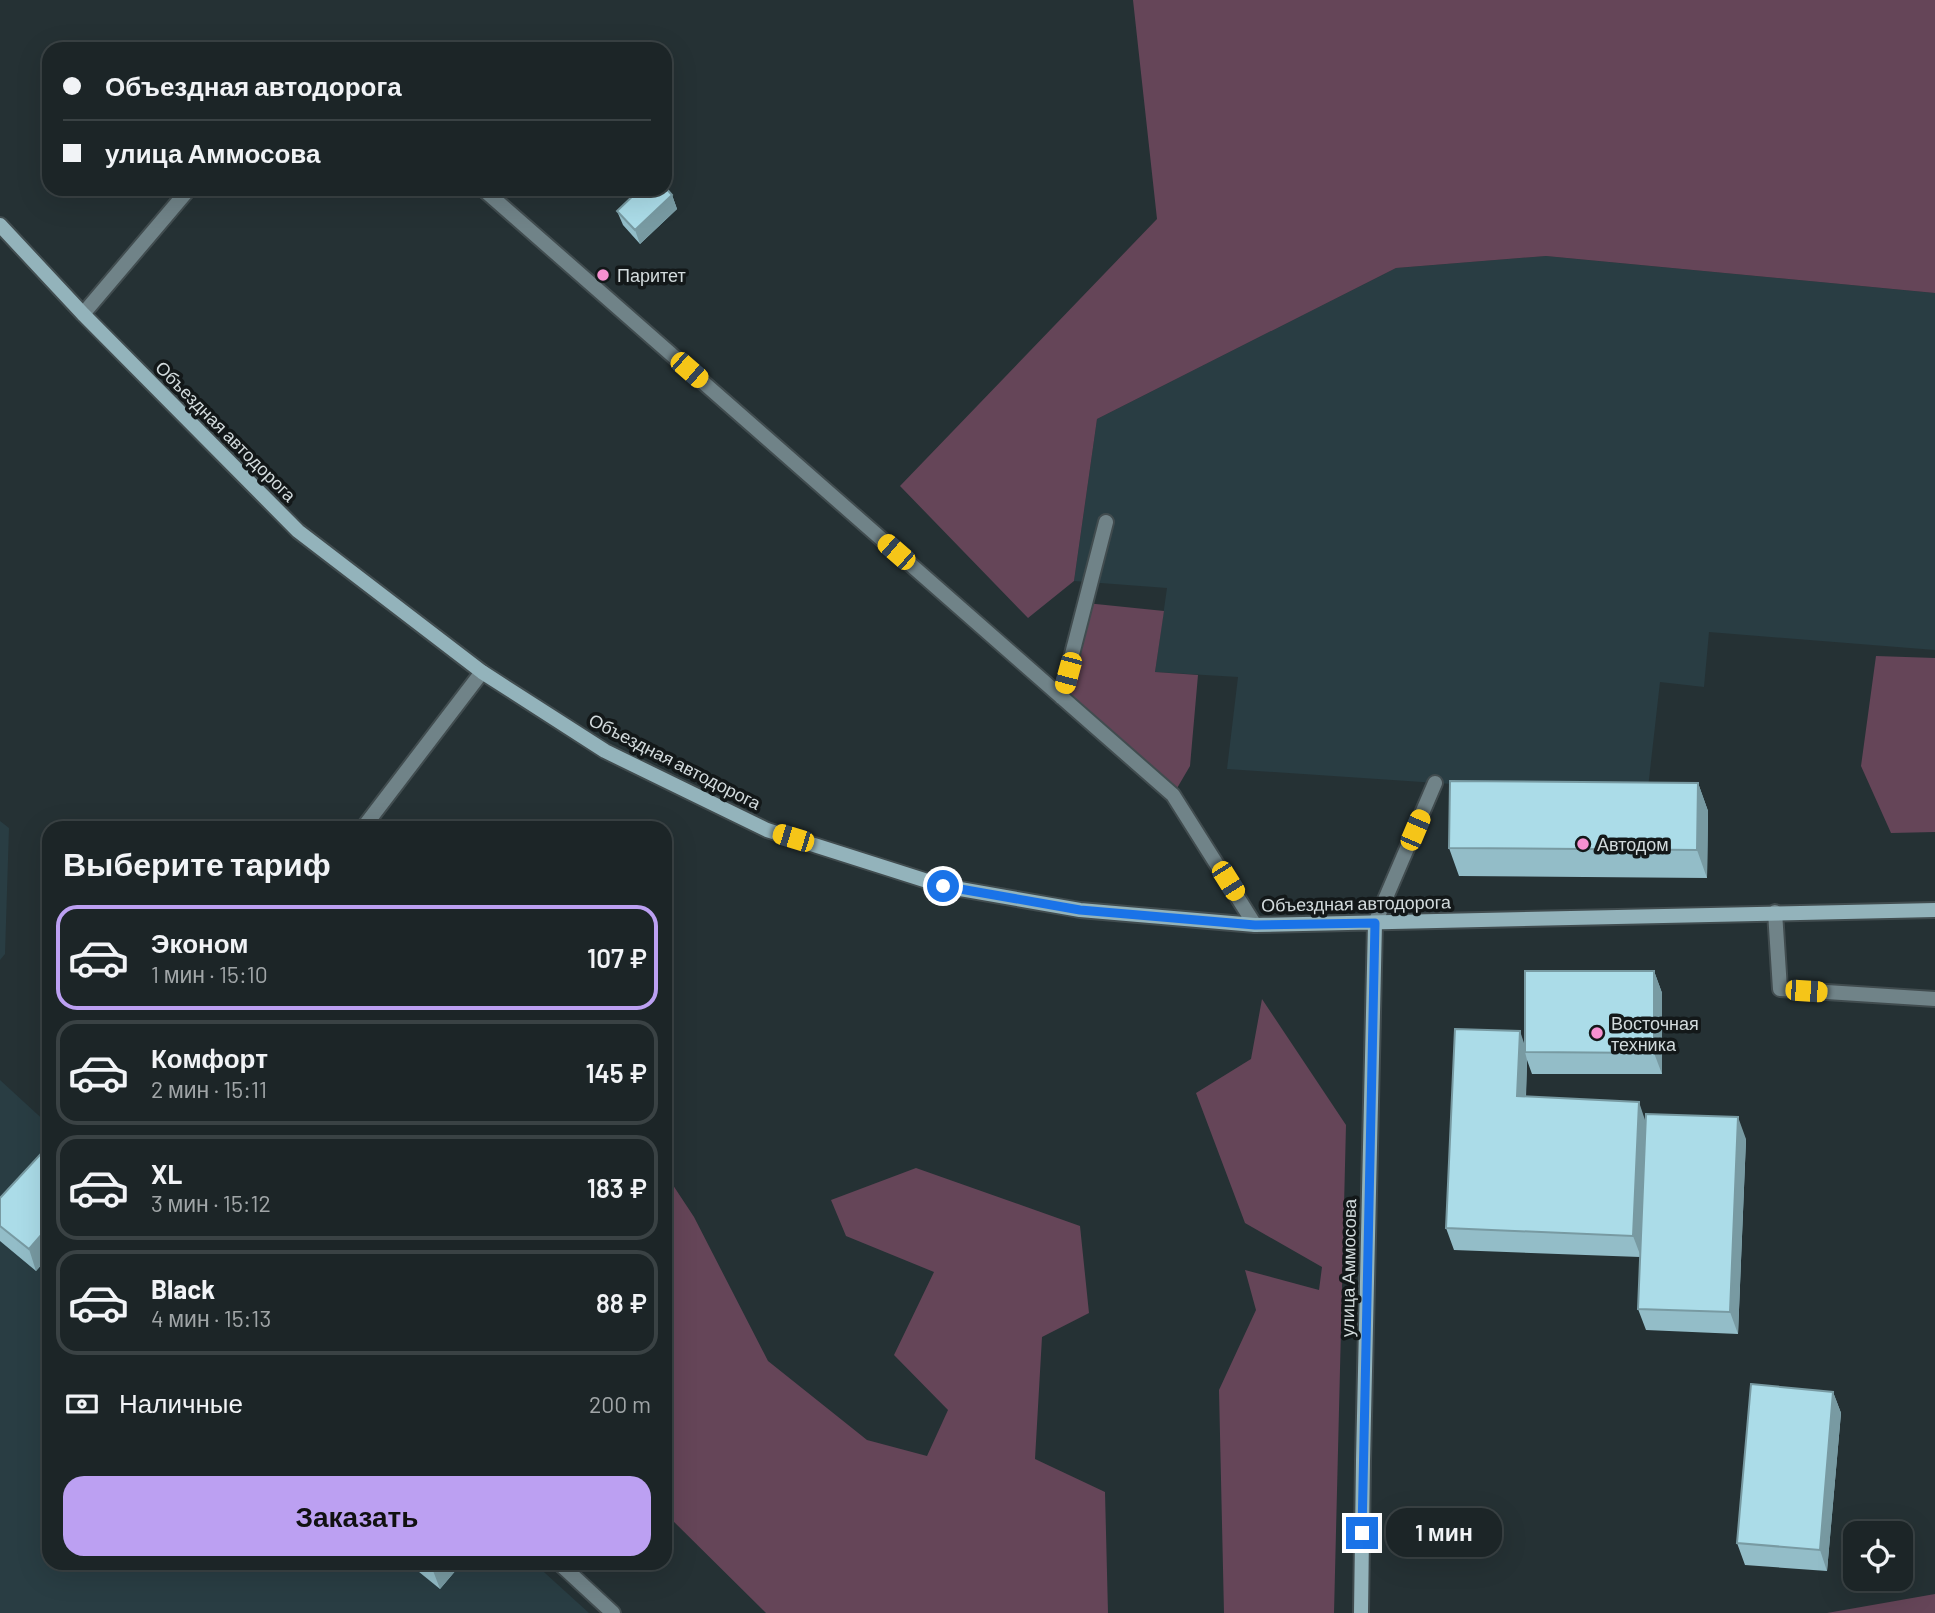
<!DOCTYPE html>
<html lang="ru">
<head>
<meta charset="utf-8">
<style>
  body { margin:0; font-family:Barlow,sans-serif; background:#252d2f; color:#f1f3f6; height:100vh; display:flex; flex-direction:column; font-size:26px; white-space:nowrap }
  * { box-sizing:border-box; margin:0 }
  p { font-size:23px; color:#a0a5a7 }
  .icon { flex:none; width:38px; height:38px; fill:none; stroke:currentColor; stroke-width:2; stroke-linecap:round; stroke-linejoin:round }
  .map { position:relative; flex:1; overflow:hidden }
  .drawer { position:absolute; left:42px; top:821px; width:630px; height:749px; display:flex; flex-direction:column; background:#1c2527; border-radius:21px; box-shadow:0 7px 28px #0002,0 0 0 2px #3a4244 }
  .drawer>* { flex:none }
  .top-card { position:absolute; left:42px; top:42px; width:630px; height:154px; border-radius:21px; box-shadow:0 7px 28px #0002,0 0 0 2px #3a4244; display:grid; align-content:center; height:154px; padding:0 21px; background:#1c2527 }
  .controls { position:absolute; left:1843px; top:1521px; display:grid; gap:14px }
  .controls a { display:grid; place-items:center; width:70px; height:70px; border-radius:14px; background:#1c2527; box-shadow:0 7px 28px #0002,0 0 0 2px #3a4244; font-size:35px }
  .end { position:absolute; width:32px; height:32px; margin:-16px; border:9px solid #1a73e8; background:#fff; box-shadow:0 0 0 4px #fff }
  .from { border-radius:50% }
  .bubble { position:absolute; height:49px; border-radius:21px; background:#1c2527; box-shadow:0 7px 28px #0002,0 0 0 2px #3a4244; font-size:23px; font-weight:600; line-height:49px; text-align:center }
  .car { position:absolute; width:21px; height:42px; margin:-21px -10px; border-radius:9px; box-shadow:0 0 5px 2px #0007; background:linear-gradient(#f5c518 24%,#345 0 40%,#f5c518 0 76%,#345 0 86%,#f5c518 0) }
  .top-card b { display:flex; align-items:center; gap:24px; height:66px; font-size:26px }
  .top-card b+b { border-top:2px solid #3a4244 }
  .top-card i { width:18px; height:18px; background:#f1f3f6 }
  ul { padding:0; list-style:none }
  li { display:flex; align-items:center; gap:21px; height:105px; margin:0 14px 10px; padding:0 7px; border:4px solid #3a4244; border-radius:21px }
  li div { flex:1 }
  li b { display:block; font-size:26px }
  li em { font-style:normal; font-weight:600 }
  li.active { border-color:#bca0f2 }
  li>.icon { width:63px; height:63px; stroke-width:1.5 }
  h2 { padding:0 21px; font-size:32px; line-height:84px }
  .pay { display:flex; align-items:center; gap:18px; height:77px; padding:0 21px; font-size:26px }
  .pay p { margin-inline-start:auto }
  .action { display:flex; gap:14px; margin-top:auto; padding:14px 21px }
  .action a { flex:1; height:80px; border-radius:21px; background:#bca0f2; color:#111; font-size:28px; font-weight:600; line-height:80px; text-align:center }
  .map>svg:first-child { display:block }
  .built { fill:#293d43 }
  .green { fill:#654558 }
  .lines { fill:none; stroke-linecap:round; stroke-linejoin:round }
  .lane-casing { stroke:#414c4f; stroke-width:18 }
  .secondary-casing { stroke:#414c4f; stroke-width:18 }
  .lane { stroke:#708388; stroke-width:14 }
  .secondary { stroke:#93b3bb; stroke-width:14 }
  .wall { fill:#93bdc8 }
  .shaded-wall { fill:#789aa2 }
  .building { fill:#abdce8; stroke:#789aa2; stroke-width:2 }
  .route { stroke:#1a73e8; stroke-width:9 }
  .poi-dot { fill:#f690d0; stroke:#131819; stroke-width:2.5 }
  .labels { text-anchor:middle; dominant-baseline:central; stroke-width:7; stroke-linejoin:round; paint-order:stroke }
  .poi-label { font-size:18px; fill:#d3dbdd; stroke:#131819; text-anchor:start }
  .street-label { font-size:18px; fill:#d3dbdd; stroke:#131819 }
</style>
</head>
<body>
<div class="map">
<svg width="1935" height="1613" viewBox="0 0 1935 1613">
  <rect width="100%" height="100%" fill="#253134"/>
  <path class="built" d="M 1546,256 L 1935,293 L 1935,650 L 1709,632 L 1704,687 L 1660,682 L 1647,797 L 1227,769 L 1238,677 L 1155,672 L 1167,588 L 1074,581 L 1097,419 L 1396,268 Z
    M 0,821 L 9,828 L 5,954 L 0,960 Z
    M 0,1080 L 49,1125 L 49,1563 L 534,1563 L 589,1613 L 0,1613 Z"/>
  <path class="green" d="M 1133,0 L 1935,0 L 1935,293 L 1546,256 L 1396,268 L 1097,419 L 1074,581 L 1028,618 L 900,486 L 1157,219 Z
    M 1086,603 L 1164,611 L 1155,672 L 1198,675 L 1190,766 L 1173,795 L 1061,697 Z
    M 1876,656 L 1935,658 L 1935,832 L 1891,833 L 1861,766 Z
    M 1262,999 L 1346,1125 L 1334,1613 L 1224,1613 L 1219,1390 L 1256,1310 L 1245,1270 L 1319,1290 L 1322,1267 L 1245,1223 L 1196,1093 L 1251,1059 Z
    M 916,1168 L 1080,1226 L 1089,1313 L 1042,1337 L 1035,1459 L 1105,1492 L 1108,1613 L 766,1613 L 665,1513 L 665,1173 L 694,1217 L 768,1361 L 867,1440 L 927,1456 L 948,1410 L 894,1355 L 934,1272 L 846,1236 L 831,1200 Z
    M 1935,1594 L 1935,1613 L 1827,1613 Z"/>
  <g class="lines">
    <defs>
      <path id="lane" d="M 483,189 L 1173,795 L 1255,925
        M 83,314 L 189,189
        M 1061,697 L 1106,522
        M 363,828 L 482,672
        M 1775,912 L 1780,989 L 1935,999
        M 1375,923 L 1435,783
        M 559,1563 L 613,1613"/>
      <path id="secondary" d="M 0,225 L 83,314 L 298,531 L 482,672 L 605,751 L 767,830 L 943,886 L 1080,910 L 1255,925 L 1935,910
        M 1361,1613 L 1363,1461 L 1375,923"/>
    </defs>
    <use href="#lane" class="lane-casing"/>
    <use href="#secondary" class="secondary-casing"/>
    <use href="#lane" class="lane"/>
    <use href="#secondary" class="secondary"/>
  </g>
  <path class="wall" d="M 672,195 L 677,209 L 640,244 L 623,225 L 617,211 Z
    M 1698,783 L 1708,811 L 1707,878 L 1459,876 L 1449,848 Z
    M 1654,971 L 1662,993 L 1662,1074 L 1532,1074 L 1527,1060 L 1526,1097 L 1646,1121 L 1746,1139 L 1738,1334 L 1646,1330 L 1638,1309 L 1640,1257 L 1454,1250 L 1446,1228 L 1525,1045 Z
    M 49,1145 L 49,1256 L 36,1271 L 0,1241 L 0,1198 Z
    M 1833,1392 L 1841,1413 L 1827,1571 L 1745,1565 L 1737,1543 Z
    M 408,1563 L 462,1563 L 440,1589 Z"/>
  <path class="shaded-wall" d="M 672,195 L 677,209 L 640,244 L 635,230 Z
    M 1698,783 L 1708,811 L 1707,878 L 1697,850 Z
    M 1654,971 L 1662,993 L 1662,1074 L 1654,1053 Z
    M 1520,1031 L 1527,1052 L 1525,1052 L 1527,1060 L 1525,1118 L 1517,1096 Z
    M 1639,1102 L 1646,1123 L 1641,1257 L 1633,1236 Z
    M 1738,1117 L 1746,1139 L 1738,1334 L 1730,1312 Z
    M 49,1226 L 49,1256 L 36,1271 L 29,1249 Z
    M 1833,1392 L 1841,1413 L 1827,1571 L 1820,1550 Z
    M 436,1563 L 462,1563 L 440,1589 L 432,1568 Z"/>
  <path class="building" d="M 665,187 L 672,195 L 635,230 L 617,211 L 640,189 L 665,189 Z
    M 1450,781 L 1698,783 L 1697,850 L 1449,848 Z
    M 1525,971 L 1654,971 L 1654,1053 L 1525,1052 Z
    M 1455,1029 L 1520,1031 L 1517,1096 L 1639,1102 L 1633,1236 L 1446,1228 Z
    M 1646,1114 L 1738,1117 L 1730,1312 L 1638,1309 Z
    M 49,1145 L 49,1226 L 29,1249 L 0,1226 L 0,1198 Z
    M 1751,1384 L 1833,1392 L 1820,1550 L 1737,1543 Z
    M 426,1563 L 436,1563 L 432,1568 Z"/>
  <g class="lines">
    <path class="route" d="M 943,886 L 1080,910 L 1255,925 L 1375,923 L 1362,1533"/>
  </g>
  <g class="poi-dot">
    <circle cx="603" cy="275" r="7"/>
    <circle cx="1583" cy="844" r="7"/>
    <circle cx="1597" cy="1033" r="7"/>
  </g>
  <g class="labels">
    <g class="poi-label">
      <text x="617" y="275">Паритет</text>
      <text x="1597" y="844">Автодом</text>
      <text x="1611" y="1023">Восточная<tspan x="1611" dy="21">техника</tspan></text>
    </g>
    <g class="street-label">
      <text transform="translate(226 431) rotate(45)">Объездная автодорога</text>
      <text transform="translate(675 761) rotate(27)">Объездная автодорога</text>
      <text transform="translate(1356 903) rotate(-1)">Объездная автодорога</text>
      <text transform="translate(1348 1268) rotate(-89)">улица Аммосова</text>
    </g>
  </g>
</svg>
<div class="controls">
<a><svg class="icon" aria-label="locate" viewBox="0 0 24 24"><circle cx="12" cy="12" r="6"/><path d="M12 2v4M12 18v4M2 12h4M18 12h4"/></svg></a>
</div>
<i class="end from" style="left:943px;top:886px"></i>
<i class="end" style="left:1362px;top:1533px"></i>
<div class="bubble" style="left:1386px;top:1508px;width:116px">1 мин</div>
<i class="car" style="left:689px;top:370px;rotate:131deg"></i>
<i class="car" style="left:896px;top:552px;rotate:311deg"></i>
<i class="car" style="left:1068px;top:673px;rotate:195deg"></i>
<i class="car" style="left:1415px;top:830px;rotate:23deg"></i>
<i class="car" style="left:793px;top:838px;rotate:287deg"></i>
<i class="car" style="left:1228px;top:881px;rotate:148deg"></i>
<i class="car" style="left:1806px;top:991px;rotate:94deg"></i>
<div class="top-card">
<b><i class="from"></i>Объездная автодорога</b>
<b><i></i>улица Аммосова</b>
</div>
<section class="drawer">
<h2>Выберите тариф</h2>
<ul>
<li class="active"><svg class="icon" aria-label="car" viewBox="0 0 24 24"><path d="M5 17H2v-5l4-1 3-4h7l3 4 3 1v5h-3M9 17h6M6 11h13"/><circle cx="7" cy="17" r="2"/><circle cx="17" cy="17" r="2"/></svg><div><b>Эконом</b><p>1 мин · 15:10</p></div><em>107 ₽</em></li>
<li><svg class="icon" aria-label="car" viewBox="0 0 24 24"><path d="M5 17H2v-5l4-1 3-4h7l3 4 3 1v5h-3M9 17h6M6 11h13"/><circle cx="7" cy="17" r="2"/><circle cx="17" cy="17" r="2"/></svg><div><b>Комфорт</b><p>2 мин · 15:11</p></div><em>145 ₽</em></li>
<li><svg class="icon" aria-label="car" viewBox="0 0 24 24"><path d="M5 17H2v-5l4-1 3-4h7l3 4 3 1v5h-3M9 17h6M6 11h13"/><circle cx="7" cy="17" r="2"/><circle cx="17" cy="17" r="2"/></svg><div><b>XL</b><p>3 мин · 15:12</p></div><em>183 ₽</em></li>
<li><svg class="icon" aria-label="car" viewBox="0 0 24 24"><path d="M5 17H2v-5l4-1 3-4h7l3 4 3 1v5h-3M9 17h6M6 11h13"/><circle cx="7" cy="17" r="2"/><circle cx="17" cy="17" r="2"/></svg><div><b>Black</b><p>4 мин · 15:13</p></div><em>88 ₽</em></li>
</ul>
<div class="pay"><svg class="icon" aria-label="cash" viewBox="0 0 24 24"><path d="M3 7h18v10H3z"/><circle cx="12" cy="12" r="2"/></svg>Наличные<p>200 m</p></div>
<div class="action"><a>Заказать</a></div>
</section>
</div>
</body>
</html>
